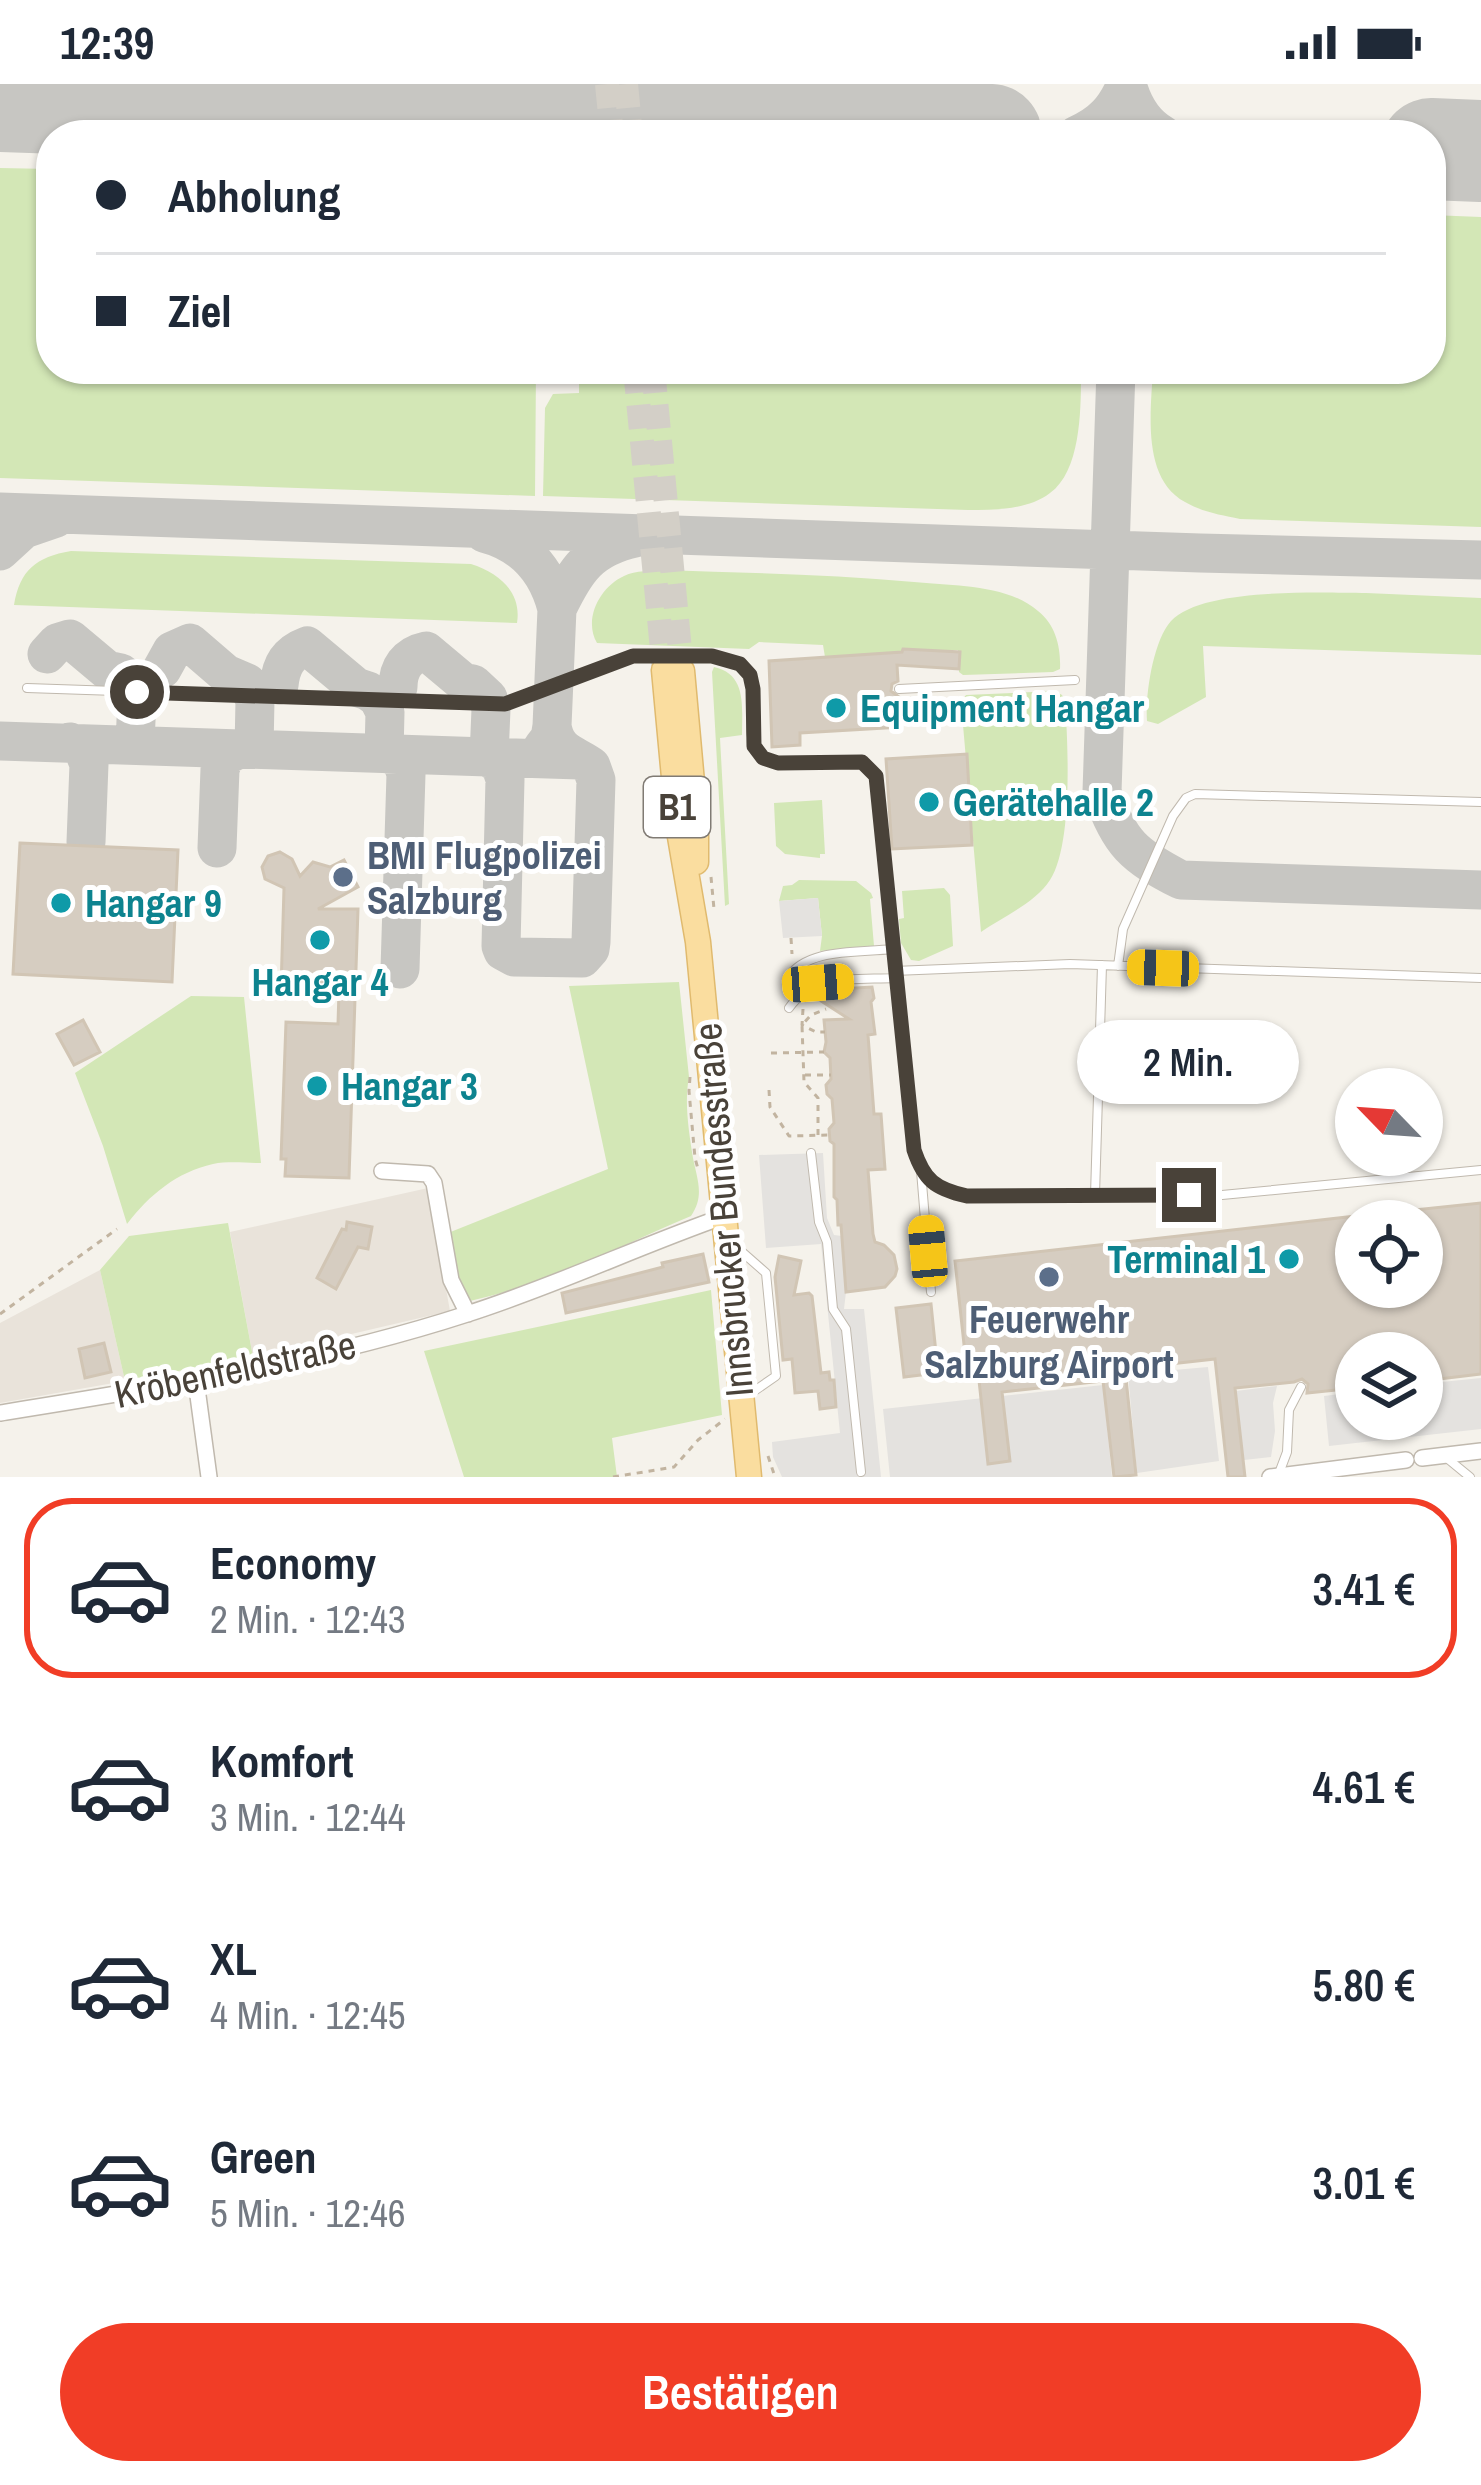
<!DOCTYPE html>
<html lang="de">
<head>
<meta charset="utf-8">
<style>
  body { margin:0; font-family:"Archivo Narrow",sans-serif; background:#f6f6f7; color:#1f2937; height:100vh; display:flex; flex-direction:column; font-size:45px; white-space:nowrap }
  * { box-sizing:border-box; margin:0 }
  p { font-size:39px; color:#747a83 }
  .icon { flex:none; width:66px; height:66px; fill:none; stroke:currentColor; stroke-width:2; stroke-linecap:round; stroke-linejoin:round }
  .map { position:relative; height:1393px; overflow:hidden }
  .panel { display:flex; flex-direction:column; background:#fff; flex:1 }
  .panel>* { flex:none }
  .banner { position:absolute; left:36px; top:36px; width:1410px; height:264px; border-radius:48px; box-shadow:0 3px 9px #0004; display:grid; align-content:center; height:264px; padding:0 60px; background:#fff }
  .needle { width:78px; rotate:295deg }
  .buttons { position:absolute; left:1335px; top:984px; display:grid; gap:24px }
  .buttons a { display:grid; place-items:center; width:108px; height:108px; border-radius:50%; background:#fff; box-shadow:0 3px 9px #0004; font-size:60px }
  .end { position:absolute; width:54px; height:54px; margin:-27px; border:15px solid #494239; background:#fff; box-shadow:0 0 0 6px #fff }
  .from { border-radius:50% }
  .bubble { position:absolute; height:84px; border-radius:42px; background:#fff; box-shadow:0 3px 9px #0004; font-size:39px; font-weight:600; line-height:84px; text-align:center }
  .car { position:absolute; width:36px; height:72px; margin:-36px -18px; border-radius:15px; box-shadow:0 0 9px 3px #0007; background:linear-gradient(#f5c518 24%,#345 0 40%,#f5c518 0 76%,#345 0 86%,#f5c518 0) }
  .banner b { display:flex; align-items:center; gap:42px; height:114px; font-size:45px }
  .banner b+b { border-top:3px solid #e0e1e3 }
  .banner i { width:30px; height:30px; background:#1f2937 }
  ul { padding:21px 0 0; list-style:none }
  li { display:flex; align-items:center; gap:36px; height:180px; margin:0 24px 18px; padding:0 36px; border:6px solid transparent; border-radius:48px }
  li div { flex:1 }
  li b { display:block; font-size:45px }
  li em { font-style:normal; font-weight:600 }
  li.active { border-color:#f13d26 }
  li>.icon { width:108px; height:108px; stroke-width:1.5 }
  .cta { display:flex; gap:24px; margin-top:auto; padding:24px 60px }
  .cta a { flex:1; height:138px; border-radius:72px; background:#f13d26; color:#fff; font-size:48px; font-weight:600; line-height:138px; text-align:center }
  .status { display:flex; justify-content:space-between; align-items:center; height:84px; padding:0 60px; background:#fff; direction:ltr }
  .status svg { height:33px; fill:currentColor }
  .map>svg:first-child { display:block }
  .residential { fill:#e9e3da }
  .green { fill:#d3e7b6 }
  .parking { fill:#e4e2df }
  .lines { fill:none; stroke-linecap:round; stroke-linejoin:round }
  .taxiway { stroke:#c7c6c2; stroke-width:39 }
  .runway { stroke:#c7c6c2; stroke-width:102 }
  .building { fill:#d6cdc1; stroke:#d1c5b4; stroke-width:3 }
  .primary-tunnel { stroke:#d3cfc7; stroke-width:24; stroke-dasharray:24 12; stroke-linecap:butt }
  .lane-casing { stroke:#c0b9ae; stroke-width:10 }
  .street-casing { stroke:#c0b9ae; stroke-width:18 }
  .primary-casing { stroke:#e0ba6e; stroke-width:27 }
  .path { stroke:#c2b4a0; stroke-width:3; stroke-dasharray:6 6; stroke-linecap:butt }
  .lane { stroke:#fff; stroke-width:8 }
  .street { stroke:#fff; stroke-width:15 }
  .primary { stroke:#fadd9f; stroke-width:24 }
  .route { stroke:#494239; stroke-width:15 }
  .culture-dot { fill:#0f9aa8; stroke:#fff; stroke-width:4.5 }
  .service-dot { fill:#5c6f8a; stroke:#fff; stroke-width:4.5 }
  .labels { text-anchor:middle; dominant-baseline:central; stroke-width:10; stroke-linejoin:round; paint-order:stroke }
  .shield { fill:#fff; stroke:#807b74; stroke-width:3 }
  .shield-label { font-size:36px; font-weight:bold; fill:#494239 }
  .culture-label { font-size:39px; font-weight:bold; fill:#0d838f; stroke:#fff; text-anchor:start }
  .service-label { font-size:39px; font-weight:bold; fill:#4e5e75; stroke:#fff; text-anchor:start }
  .street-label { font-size:39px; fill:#494239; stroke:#fff }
</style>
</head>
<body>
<div class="status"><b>12:39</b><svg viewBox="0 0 49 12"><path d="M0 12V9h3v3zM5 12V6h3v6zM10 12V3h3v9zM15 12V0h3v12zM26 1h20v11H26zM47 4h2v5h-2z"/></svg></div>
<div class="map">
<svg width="1481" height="1393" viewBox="0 0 1481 1393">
  <rect width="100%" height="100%" fill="#f5f2eb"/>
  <path class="residential" d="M 428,1104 L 450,1227 L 253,1273 L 230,1148 Z
    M 100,1186 L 125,1297 L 0,1319 L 0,1239 Z"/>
  <path class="green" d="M 0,84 L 51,85 L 51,285 L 536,285 L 535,412 L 0,394 Z
    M 1431,131 L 1481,133 L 1481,443 L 1240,435 C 1221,431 1202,428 1185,418 C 1141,394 1151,326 1153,285 L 1431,285 Z
    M 579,285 L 1081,285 C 1081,321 1082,386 1050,409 C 1028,426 994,426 968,426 L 543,412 L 545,324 L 553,310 L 579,309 Z
    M 71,467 L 471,480 C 499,489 522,508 517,539 L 14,521 C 20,486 36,473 71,467 Z
    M 664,486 C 747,489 831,490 914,498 C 953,502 1007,500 1038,527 C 1056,541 1061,564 1060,585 L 1053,588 L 963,591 L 959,588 L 958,566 L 825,573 L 823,561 L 759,558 L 749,565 L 597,559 C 583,535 600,503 624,492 C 636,486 651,487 664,486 Z
    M 1366,509 L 1481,514 L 1481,571 L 1203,562 L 1206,613 L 1158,640 L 1147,637 C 1145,612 1153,557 1171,537 C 1203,503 1321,509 1366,509 Z
    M 714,583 C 747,590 742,623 742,651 L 720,654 L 729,820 L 725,822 L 712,588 Z
    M 1055,607 L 1062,611 L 1065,617 C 1068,659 1073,761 1050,796 C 1035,819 1003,833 981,848 L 961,618 L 966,611 Z
    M 822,716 L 825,770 L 820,770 L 820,774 L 785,770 L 776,762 L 774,719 Z
    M 799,796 L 856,797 L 871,809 L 873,814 L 870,815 L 874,862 L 820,867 L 822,852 L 818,814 L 779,817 L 783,802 L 792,801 Z
    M 944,804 L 950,811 L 953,862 L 919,877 L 911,876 L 901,859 L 899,835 L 904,834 L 902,807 Z
    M 679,898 L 689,993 C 684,1018 689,1049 693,1074 C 697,1095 705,1112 691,1132 C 620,1162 547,1200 470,1217 L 462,1207 L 448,1149 L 608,1085 L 569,902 Z
    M 191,912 L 244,913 L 261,1079 C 246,1079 228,1077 213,1080 C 177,1088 149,1111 127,1140 L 103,1062 L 75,989 Z
    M 228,1139 L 253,1273 L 125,1297 L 100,1186 L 129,1152 Z
    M 711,1206 L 722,1331 L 612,1354 L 617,1393 L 464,1393 L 424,1267 Z"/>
  <path class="parking" d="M 818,814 L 822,852 L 783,854 L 779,817 Z
    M 823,1069 L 827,1134 L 834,1151 L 842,1152 L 846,1208 L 844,1225 L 864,1225 L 881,1393 L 782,1393 L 773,1373 L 772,1358 L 840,1349 L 821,1160 L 766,1164 L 759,1071 Z
    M 1208,1283 L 1219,1377 L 1137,1389 L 1128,1290 Z
    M 1481,1294 L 1481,1345 L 1329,1362 L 1324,1312 L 1356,1308 L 1356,1335 L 1422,1335 L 1422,1300 Z
    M 1103,1301 L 1112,1393 L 890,1393 L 883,1325 Z
    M 1277,1302 L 1273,1319 L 1275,1347 L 1271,1373 L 1244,1376 L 1236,1307 Z"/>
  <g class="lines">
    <path class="taxiway" d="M 1127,0 C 1133,22 1143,40 1163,51
      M 1077,51 C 1102,40 1116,25 1126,0
      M 1116,285 L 1102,708 C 1119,759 1134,772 1181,796 L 1481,806
      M 0,428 L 1200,469 L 1481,476
      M 484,449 C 523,459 547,485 557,525 C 576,485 590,464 635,454
      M 0,467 L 24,445 L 56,434
      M 47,570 L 57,559 L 70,555 L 107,586 L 121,589 L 132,600 L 137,613 L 135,660
      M 162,585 L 172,567 L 190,559 L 226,590 L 247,599 L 255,616 L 254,665
      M 279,601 C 281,581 288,569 307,562 L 356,603 L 368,607 L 378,614 L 385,628 L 384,669
      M 398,603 C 398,584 407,571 426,567 L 463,598 L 473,600 L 488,614 L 491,625 L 489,673
      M 0,657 L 580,676
      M 70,658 L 83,665 L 89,680 L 86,758
      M 543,663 L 550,654 L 552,642 L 557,525
      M 388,669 L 402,677 L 406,690 L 400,885
      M 487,673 L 500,680 L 505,695 L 501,862 L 503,867 L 514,873 L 582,874 L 590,865 L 591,858 L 596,696 L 591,682 C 572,669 556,668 552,642
      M 217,764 L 220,685 L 225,672 L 241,664"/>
    <path class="runway" d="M 0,17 L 991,51
      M 1431,65 L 1481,67"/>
  </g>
  <path class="building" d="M 903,565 L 960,568 L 959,585 L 897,581 L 898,597 L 892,600 L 891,607 L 899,613 L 901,643 L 800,649 L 800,661 L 772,663 L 769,577 L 902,568 Z
    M 967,670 L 972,761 L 892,765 L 886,675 Z
    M 20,759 L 178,766 L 172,898 L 13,890 Z
    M 280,768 L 292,775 L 300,792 L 313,778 L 330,783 L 344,776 L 358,803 L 318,825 L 358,825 L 349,1094 L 285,1092 L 286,1075 L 281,1075 L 286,938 L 338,940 L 339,907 L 281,905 L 284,804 L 265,795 L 262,783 L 268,772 Z
    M 872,903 L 874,914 L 871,918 L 875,950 L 868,951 L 874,1030 L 881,1030 L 885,1085 L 868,1086 L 873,1150 L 875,1158 L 884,1161 L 894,1171 L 897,1185 L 895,1192 L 885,1203 L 846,1208 L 841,1141 L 838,1141 L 837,1116 L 834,1113 L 834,1060 L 830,1057 L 829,1045 L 834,1039 L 832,1015 L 827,1010 L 826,1001 L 831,995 L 830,974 L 824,968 L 826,958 L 824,936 L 849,935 L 821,917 L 821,911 L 838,905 Z
    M 83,936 L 100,968 L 74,981 L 57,950 Z
    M 1481,1119 L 1481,1290 L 1422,1297 L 1422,1269 L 1356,1269 L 1356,1304 L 1307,1309 L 1308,1300 L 1302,1295 L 1294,1298 L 1235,1304 L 1245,1393 L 1228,1393 L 1215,1275 L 1125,1285 L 1136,1391 L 1114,1393 L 1103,1297 L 1002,1308 L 1010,1377 L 988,1380 L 978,1287 L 967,1288 L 955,1177 L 1356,1132 L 1356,1203 L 1422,1203 L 1422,1137 L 1386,1137 L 1385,1129 Z
    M 347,1138 L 372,1143 L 368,1165 L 358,1163 L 336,1205 L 317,1194 L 342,1145 L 346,1146 Z
    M 703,1170 L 709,1198 L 566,1229 L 562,1209 L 663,1183 L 662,1179 Z
    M 779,1172 L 801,1177 L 794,1211 L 809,1209 L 812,1212 L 821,1289 L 829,1288 L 830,1296 L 834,1296 L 836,1323 L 820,1325 L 818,1307 L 795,1309 L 792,1275 L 783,1276 L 775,1193 Z
    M 931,1220 L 938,1289 L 904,1293 L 896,1224 Z
    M 104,1259 L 111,1288 L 85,1294 L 79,1265 Z"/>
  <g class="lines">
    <path class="primary-tunnel" d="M 607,0 L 612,51
      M 626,0 L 631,51
      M 635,285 L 664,586
      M 653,285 L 682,587"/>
    <defs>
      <path id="lane" d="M 27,604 L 505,620 L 633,571 L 726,574 C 779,596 733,642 761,671 C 776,687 838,675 862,678 L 876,692 L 914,1066 C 924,1096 936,1105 967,1112 L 1222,1111 L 1481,1086
        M 899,605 L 1075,596
        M 1118,882 L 1123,845 L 1173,732 L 1186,714 L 1195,710 L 1481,718
        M 894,887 L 1070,880 L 1481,894
        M 787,895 C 806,863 860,869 892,865
        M 789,924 C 813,889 856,896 895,894
        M 811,1069 L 819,1138 L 827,1158 L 833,1225 L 846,1245 L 861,1388
        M 921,1087 L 931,1208
        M 1095,1111 L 1102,881
        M 733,1160 L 766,1189 L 776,1292 L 747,1312
        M 1448,1375 L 1470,1393
        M 1278,1392 L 1287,1368 L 1289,1326 L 1301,1303"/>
      <path id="street" d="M 382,1087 L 428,1090 L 434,1099 L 451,1196 L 468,1230
        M 196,1297 L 209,1393
        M 0,1329 C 157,1304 316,1279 467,1230 C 555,1202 639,1162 725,1132
        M 1422,1374 L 1481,1367
        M 1270,1393 L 1406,1376"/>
      <path id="primary" d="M 664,586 L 679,747 L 698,858 L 749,1393
        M 682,587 L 696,743 L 696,778"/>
    </defs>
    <use href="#lane" class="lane-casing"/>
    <use href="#street" class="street-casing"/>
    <use href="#primary" class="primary-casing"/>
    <path class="path" d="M 711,793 L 714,825
      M 791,854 L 792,870
      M 803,925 L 802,941 L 816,948 L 825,948
      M 771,969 L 824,968
      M 805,991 L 831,991
      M 690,993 L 689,1007 L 695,1074 L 698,1085
      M 769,1006 L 770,1023 L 789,1052 L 829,1051
      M 818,1051 L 818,1014 L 804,998 L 802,941 L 811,931 L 826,925
      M 0,1230 L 117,1145
      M 768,1372 L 775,1393
      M 613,1393 L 674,1383 L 698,1356 L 725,1335"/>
    <use href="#lane" class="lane"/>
    <use href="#street" class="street"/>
    <use href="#primary" class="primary"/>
  </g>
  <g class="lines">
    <path class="route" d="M 137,608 L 505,620 L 633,572 L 712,572 L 740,580 L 750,591 L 753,605 L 754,662 L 763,674 L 778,679 L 862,678 L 876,692 L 914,1066 C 924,1096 935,1105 967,1112 L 1189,1111"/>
  </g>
  <g class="culture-dot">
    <circle cx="836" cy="624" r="12"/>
    <circle cx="929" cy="718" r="12"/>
    <circle cx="61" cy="819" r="12"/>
    <circle cx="320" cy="856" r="12"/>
    <circle cx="317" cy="1002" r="12"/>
    <circle cx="1289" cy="1175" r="12"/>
  </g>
  <g class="service-dot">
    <circle cx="343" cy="793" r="12"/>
    <circle cx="1049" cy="1193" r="12"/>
  </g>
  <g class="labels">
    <rect class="shield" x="644" y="693" width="66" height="60" rx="9"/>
    <g class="shield-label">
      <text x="677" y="723">B1</text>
    </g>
    <g class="culture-label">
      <text x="860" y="624">Equipment Hangar</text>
      <text x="953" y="718">Gerätehalle 2</text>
      <text x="85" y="819">Hangar 9</text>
      <text x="320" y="898" text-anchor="middle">Hangar 4</text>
      <text x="341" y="1002">Hangar 3</text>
      <text x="1265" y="1175" text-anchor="end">Terminal 1</text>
    </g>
    <g class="service-label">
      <text x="367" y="771">BMI Flugpolizei<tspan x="367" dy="45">Salzburg</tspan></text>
      <text x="1049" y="1235" text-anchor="middle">Feuerwehr<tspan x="1049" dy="45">Salzburg Airport</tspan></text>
    </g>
    <g class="street-label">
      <text transform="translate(723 1126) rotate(-95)">Innsbrucker Bundesstraße</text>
      <text transform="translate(235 1285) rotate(-12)">Kröbenfeldstraße</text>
    </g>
  </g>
</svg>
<div class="buttons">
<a><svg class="needle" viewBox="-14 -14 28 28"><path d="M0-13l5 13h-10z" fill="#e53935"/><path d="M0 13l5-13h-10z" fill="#747a83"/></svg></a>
<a><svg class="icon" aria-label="locate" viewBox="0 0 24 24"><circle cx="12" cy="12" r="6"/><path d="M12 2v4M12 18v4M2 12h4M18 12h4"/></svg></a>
<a><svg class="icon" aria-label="layers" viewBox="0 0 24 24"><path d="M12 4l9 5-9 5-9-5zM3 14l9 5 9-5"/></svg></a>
</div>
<i class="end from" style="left:137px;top:608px"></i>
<i class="end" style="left:1189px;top:1111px"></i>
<div class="bubble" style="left:1077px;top:936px;width:222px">2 Min.</div>
<i class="car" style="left:1163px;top:884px;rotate:272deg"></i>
<i class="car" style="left:818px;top:899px;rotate:86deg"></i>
<i class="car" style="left:928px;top:1167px;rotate:355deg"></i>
<div class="banner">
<b><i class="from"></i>Abholung</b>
<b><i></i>Ziel</b>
</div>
</div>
<section class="panel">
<ul>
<li class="active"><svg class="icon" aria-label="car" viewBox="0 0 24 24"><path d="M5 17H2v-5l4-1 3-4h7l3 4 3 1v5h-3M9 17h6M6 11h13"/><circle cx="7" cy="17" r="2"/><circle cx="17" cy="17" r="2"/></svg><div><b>Economy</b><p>2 Min. · 12:43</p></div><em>3.41 €</em></li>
<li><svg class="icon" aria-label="car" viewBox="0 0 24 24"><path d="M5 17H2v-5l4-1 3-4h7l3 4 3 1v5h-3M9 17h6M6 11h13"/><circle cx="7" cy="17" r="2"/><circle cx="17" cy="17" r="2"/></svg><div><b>Komfort</b><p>3 Min. · 12:44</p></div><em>4.61 €</em></li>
<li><svg class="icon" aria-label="car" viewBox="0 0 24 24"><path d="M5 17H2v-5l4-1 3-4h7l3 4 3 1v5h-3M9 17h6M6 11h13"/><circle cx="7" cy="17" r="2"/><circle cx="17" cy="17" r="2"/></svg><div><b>XL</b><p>4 Min. · 12:45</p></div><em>5.80 €</em></li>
<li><svg class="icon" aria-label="car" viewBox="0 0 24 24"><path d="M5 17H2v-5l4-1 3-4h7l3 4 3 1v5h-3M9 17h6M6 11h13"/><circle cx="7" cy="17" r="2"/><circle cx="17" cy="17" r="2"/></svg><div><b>Green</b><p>5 Min. · 12:46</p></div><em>3.01 €</em></li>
</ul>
<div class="cta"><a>Bestätigen</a></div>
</section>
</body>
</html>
